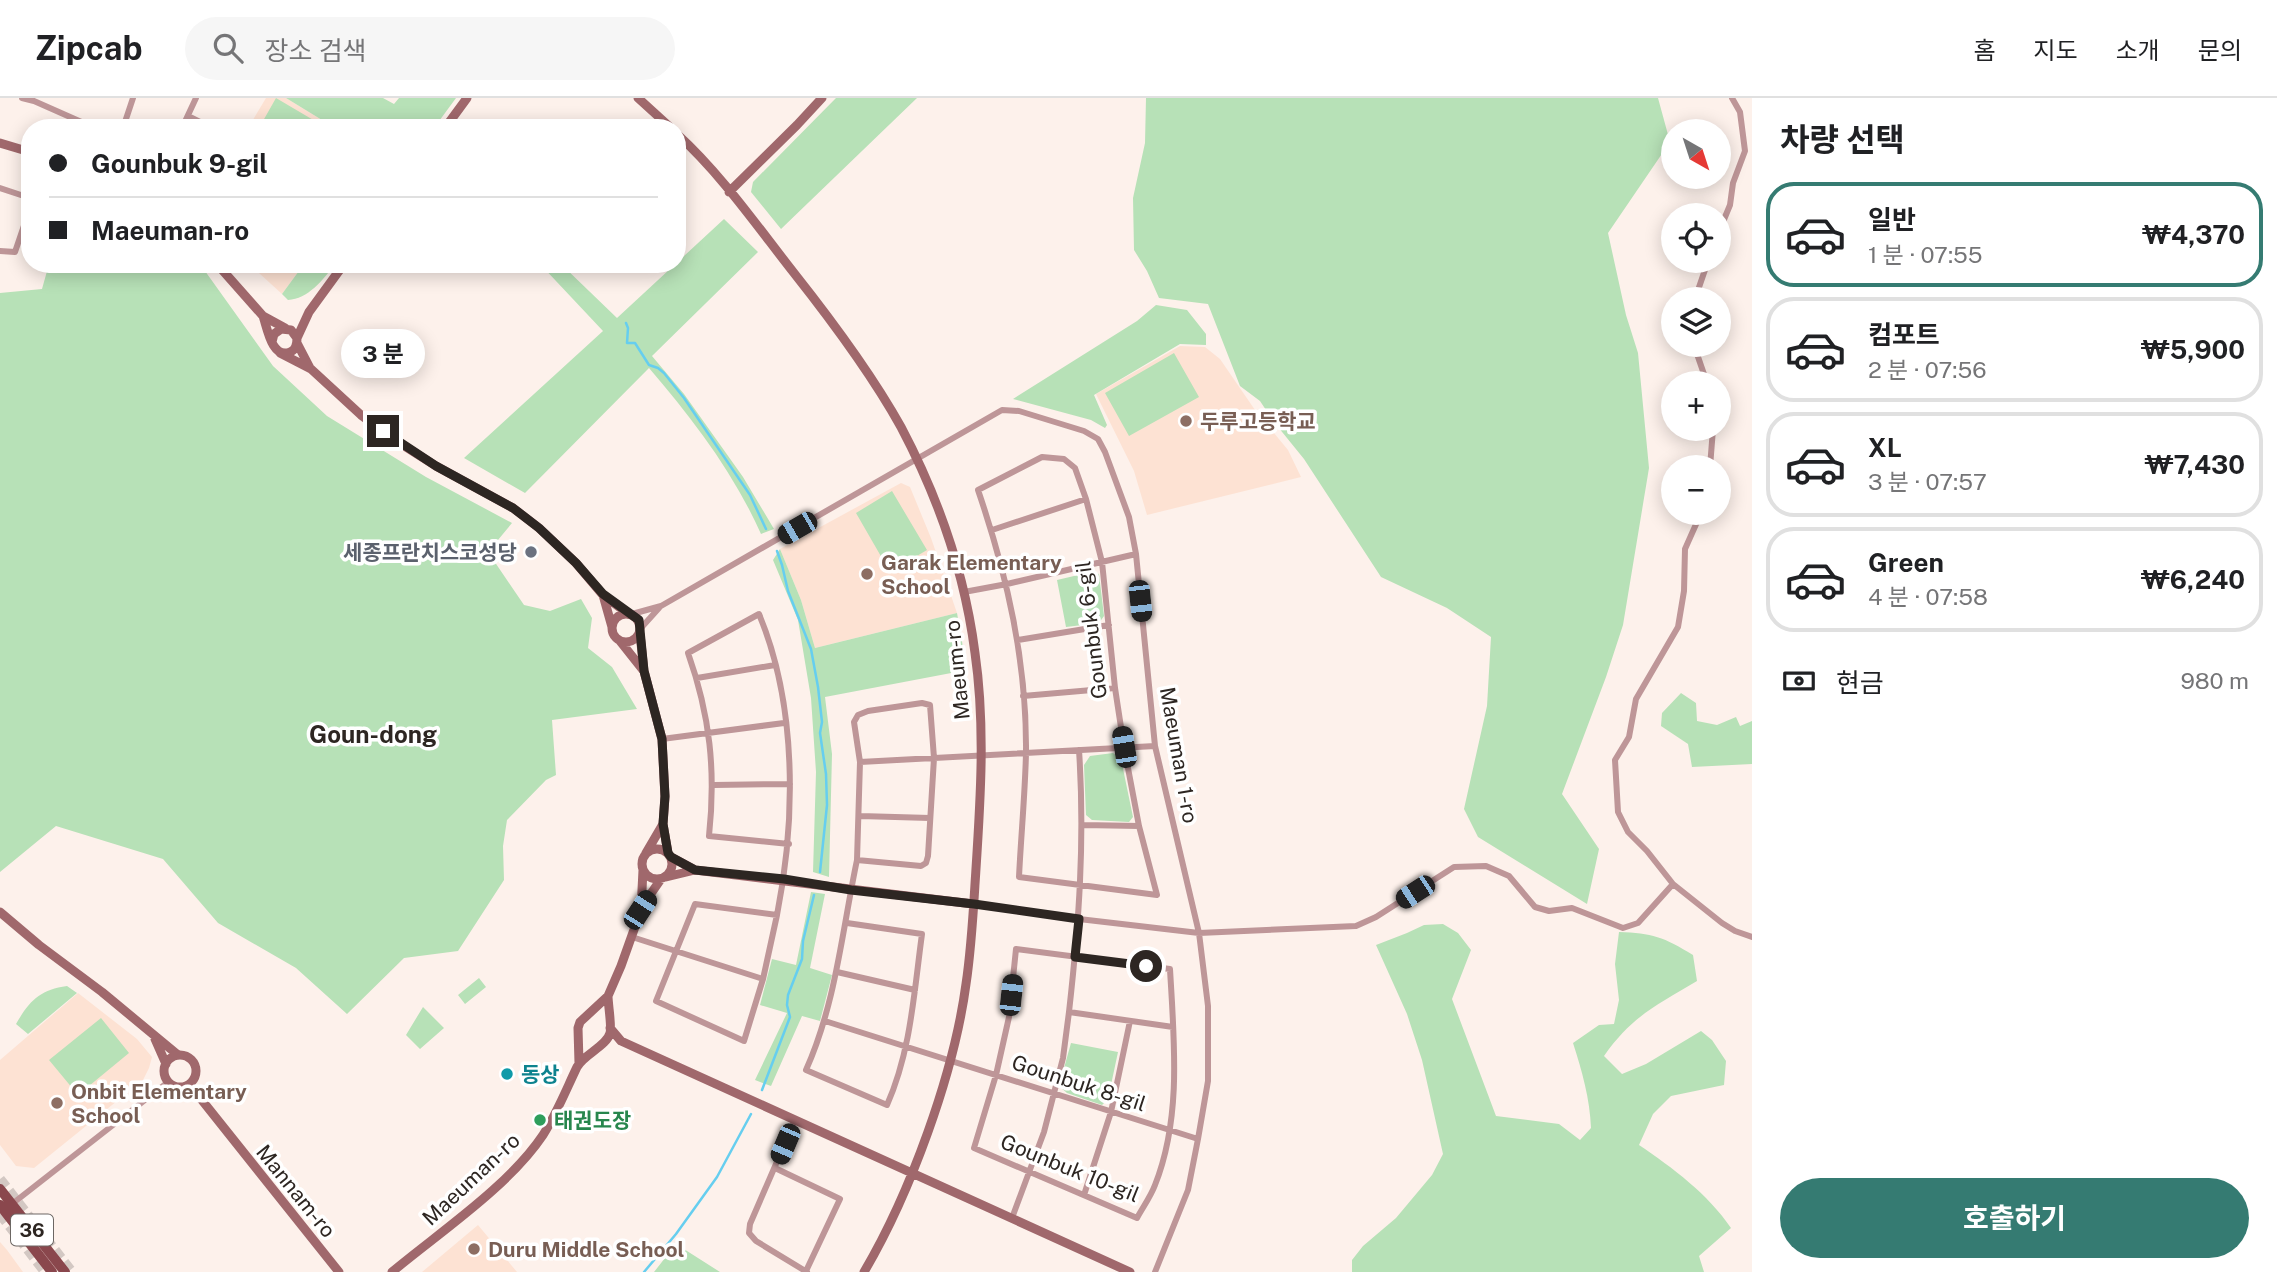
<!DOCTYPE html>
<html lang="ko">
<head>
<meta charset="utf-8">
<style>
  body { margin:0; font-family:"Public Sans","Noto Sans KR",sans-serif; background:#f6f6f6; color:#202124; height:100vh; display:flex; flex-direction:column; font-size:26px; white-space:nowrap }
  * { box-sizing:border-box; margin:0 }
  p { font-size:23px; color:#757577 }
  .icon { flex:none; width:38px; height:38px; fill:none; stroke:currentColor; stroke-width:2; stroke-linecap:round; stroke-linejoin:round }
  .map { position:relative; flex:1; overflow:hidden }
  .details { display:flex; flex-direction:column; background:#fff; width:525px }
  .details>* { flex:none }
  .top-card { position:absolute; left:21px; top:21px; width:665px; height:154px; border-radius:28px; box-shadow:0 4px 18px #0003; display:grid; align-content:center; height:154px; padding:0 28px; background:#fff }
  .needle { width:46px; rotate:141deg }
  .buttons { position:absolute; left:1661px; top:21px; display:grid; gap:14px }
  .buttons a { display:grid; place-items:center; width:70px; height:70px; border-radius:50%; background:#fff; box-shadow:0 4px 18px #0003; font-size:35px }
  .end { position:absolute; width:32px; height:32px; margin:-16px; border:9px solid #2d2622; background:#fff; box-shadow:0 0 0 4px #fff }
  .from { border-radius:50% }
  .bubble { position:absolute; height:49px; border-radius:24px; background:#fff; box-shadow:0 4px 18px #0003; font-size:23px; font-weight:700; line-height:49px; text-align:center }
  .car { position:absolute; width:21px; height:42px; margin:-21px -10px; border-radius:9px; box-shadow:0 0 5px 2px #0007; background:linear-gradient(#222 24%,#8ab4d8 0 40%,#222 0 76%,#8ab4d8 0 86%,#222 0) }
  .top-card b { display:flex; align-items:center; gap:24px; height:66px; font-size:26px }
  .top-card b+b { border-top:2px solid #e0e0e0 }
  .top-card i { width:18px; height:18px; background:#202124 }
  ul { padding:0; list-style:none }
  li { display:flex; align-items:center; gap:21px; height:105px; margin:0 14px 10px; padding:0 14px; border:4px solid #e0e0e0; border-radius:28px }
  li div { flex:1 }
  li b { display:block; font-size:26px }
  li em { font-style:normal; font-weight:700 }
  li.on { border-color:#357b72 }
  li>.icon { width:63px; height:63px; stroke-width:1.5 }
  h2 { padding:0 28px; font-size:32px; line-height:84px }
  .pay { display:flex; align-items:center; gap:18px; height:77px; padding:0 28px; font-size:26px }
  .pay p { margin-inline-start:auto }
  .action { display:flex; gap:14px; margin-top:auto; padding:14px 28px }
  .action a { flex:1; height:80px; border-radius:42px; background:#357b72; color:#fff; font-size:28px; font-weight:700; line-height:80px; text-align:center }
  header { display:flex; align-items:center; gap:42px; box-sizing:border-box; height:98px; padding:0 35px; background:#fff; border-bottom:2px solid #e0e0e0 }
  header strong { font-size:33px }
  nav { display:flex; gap:38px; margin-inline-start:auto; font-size:24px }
  .search { width:490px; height:63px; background:#f6f6f6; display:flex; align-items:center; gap:18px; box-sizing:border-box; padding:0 24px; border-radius:38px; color:#757577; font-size:26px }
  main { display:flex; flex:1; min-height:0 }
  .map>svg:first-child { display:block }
  .built { fill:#fde2d3 }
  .green { fill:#b7e1b7 }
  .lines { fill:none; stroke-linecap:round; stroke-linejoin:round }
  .stream { stroke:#66ceef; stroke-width:2.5 }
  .highway-tunnel { stroke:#d3c8c3; stroke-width:10; stroke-dasharray:10 5; stroke-linecap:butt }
  .street { stroke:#be9698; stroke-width:6 }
  .secondary { stroke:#a0686c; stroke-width:9 }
  .primary { stroke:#8a474d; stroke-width:10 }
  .route { stroke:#2d2622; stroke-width:9 }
  .education-dot { fill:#8d6e63; stroke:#fff; stroke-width:2.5 }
  .worship-dot { fill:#6b7280; stroke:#fff; stroke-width:2.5 }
  .culture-dot { fill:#0f9aa8; stroke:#fff; stroke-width:2.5 }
  .leisure-dot { fill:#2e9e5b; stroke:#fff; stroke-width:2.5 }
  .labels { text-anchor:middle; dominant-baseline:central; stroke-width:7; stroke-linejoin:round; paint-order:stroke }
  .shield { fill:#fff; stroke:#6c6764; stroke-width:2 }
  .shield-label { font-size:19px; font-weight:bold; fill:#2d2622 }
  .education-label { font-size:21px; font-weight:bold; fill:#785e54; stroke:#fff; text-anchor:start }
  .worship-label { font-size:21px; font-weight:bold; fill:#5b616d; stroke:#fff; text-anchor:end }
  .street-label { font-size:21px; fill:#2d2622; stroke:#fff }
  .culture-label { font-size:21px; font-weight:bold; fill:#0d838f; stroke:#fff; text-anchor:start }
  .leisure-label { font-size:21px; font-weight:bold; fill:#27864d; stroke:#fff; text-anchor:start }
  .quarter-label { font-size:24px; font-weight:bold; fill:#2d2622; stroke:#fff }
</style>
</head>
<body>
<header>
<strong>Zipcab</strong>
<div class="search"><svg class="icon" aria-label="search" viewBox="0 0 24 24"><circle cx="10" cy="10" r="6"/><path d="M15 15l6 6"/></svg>장소 검색</div>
<nav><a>홈</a><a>지도</a><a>소개</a><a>문의</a></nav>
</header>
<main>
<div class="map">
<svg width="1752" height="1174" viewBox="0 0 1752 1174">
  <rect width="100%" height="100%" fill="#fdf1eb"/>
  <path class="built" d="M 266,0 L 286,0 L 335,30 L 248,30 Z
    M 249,166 L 304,166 L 282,196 Z
    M 1180,248 L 1205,249 L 1220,261 L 1255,312 L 1288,352 L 1301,379 L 1147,417 L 1134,373 L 1096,296 Z
    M 901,385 L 910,389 L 931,440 L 957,515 L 815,550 L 801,502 L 780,451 Z
    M 78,895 L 137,941 L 152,959 L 149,970 L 143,982 L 34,1070 L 16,1068 L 0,1047 L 0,962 Z
    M 478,1127 L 517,1174 L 422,1174 Z
    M 0,1144 L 7,1152 L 23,1174 L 0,1174 Z"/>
  <path class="green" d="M 276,0 L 315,23 L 312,30 L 259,30 Z
    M 286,0 L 383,0 L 394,6 L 399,0 L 456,0 L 434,30 L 335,30 Z
    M 836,0 L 917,0 L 781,131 L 751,94 L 753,84 Z
    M 1146,0 L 1658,0 L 1670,44 L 1608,135 L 1626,217 L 1638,255 L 1649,370 L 1623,527 L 1606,579 L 1562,696 L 1599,751 L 1587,806 L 1478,739 L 1464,711 L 1487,608 L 1491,539 L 1447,510 L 1381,479 L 1304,361 L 1274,324 L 1260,303 L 1240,288 L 1208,206 L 1159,200 L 1147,173 L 1134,152 L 1133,100 L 1145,45 Z
    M 724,121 L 758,154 L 652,258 L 684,296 L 743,379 L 774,431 L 761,436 C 734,375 692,320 649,270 L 525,395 L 464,360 L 603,233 L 540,166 L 561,166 L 617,220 Z
    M 49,166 L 200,166 L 273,268 L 327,318 L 426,379 L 512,425 L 488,454 L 524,507 L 550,513 L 581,501 L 592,520 L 588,550 L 612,569 L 637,611 L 552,622 L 556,677 L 546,682 L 507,722 L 503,748 L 504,782 L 458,853 L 404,860 L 347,916 L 296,870 L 218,825 L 163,761 L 56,728 L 0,774 L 0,195 L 42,191 Z
    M 304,166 L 335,166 C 323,182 308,201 288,202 L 282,196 Z
    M 1156,207 L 1187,212 L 1206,236 L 1206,247 L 1180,246 L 1094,297 L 1107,327 L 1105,330 L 1091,322 L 1013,301 L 1137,223 Z
    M 1174,255 L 1199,299 L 1129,338 L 1105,295 Z
    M 892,393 L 927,452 L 890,474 L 856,415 Z
    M 780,451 L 801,502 L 815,550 L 957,515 L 967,572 L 825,599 L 832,656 L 829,779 L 813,774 L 816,674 L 811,600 L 798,522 L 773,462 Z
    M 1091,474 L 1099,476 L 1104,518 L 1099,525 L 1066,529 L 1057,482 Z
    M 1681,595 L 1696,605 L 1697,623 L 1717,627 L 1736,619 L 1740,628 L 1752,623 L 1752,666 L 1692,669 L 1688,646 L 1661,628 L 1662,615 Z
    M 1113,655 L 1121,661 L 1133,719 L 1129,724 L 1092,722 L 1086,717 L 1084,667 L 1090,658 Z
    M 811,794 L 825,796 L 810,870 L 832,877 L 820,923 L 802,918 L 771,988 L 755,982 L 787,915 L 760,907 L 772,861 L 796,867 Z
    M 1443,826 L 1458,835 L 1471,852 L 1452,901 L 1496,1018 L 1559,1026 L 1580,1042 L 1591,1030 C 1590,1001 1582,973 1573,945 L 1599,927 L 1614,926 L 1619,902 L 1615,866 L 1619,834 C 1652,835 1664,839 1693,857 L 1697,883 C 1657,907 1632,918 1604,958 L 1622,976 L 1646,966 L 1701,933 L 1712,942 L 1726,963 L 1724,987 L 1671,998 L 1653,1016 L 1639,1047 C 1673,1070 1708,1096 1731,1130 L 1699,1158 L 1704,1174 L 1352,1174 L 1352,1162 L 1363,1148 L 1396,1120 L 1432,1077 L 1443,1056 L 1422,962 L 1407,916 L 1376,847 L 1407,835 L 1424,827 Z
    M 479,880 L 486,889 L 465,906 L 458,897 Z
    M 67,888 L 77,895 L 28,936 L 16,926 C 30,902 40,892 67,888 Z
    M 423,909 L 444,930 L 420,951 L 406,937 Z
    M 101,920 L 129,955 L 78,997 L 49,962 Z
    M 1071,945 L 1118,954 L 1108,1001 L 1102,1007 L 1067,995 L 1059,988 Z
    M 676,1146 L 720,1174 L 654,1174 Z"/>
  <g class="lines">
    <path class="stream" d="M 626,225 L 628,230 L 627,245 L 635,245 L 649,267 L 658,270 L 664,275 L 684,300 L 750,397 L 766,431
      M 777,453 L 782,467 L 788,493 L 811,551 L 818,589 L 822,624 L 820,635 L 826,676 L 827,707 L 820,774
      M 762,992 L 790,919 L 787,907 L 788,897 L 802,861 L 803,843 L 814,797
      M 644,1174 L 676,1136 L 717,1079 L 751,1016"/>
    <path class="highway-tunnel" d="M 0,1081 L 72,1174
      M 0,1116 L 45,1174"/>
    <path class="street" d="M 22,0 L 34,3 L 95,30
      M 188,18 L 212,30
      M 123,30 L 133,0
      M 182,30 L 196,0
      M 0,90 L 30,100
      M 1718,136 L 1730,107 L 1733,85 L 1745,53 L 1740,14 L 1732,0
      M 0,153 L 15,154 L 30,110
      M 1695,201 L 1708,163
      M 1698,247 L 1696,253 L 1707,285
      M 1042,359 L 1064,361 L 1075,370 L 1086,401 L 1102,464 L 1115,590 L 1124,649 L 1139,728 L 1157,797 L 1019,779 C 1021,738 1025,697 1026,655 C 1027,564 1007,477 978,392 Z
      M 1710,369 L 1713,331
      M 1701,415 L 1685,451 L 1684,493 L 1678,529 L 1636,601 L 1629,639 L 1615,662 L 1618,714 L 1628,734 L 1647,753 L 1673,786 L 1722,825 L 1735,833 L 1752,839
      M 992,432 L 1086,401
      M 964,494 L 1007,486 L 1136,456
      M 632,516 L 661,508 L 1002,312 L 1019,313 L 1084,333 L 1098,341 L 1105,354 L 1129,419 L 1136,456 L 1155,648 L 1199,835 L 1208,908 L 1208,983 L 1198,1041 L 1188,1092 L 1155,1174
      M 641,530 L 659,510
      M 1018,542 L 1109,527
      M 697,580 L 775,567
      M 1023,598 L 1115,590
      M 922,605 L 930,607 L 934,660 L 928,758 L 926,765 L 921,768 L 857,762 L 860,664 L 854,624 L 858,617 L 868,613 Z
      M 662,641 L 784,625
      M 860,664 L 1155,648
      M 714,687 L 790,686
      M 860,718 L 930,720
      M 1083,727 L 1139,728
      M 695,806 L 777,817 L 763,881 L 744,943 L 656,903 Z
      M 973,806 L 1079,821 L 1199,835 L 1356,828 L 1376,819 L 1454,769 L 1486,768 L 1509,778 L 1535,809 L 1549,813 L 1572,810 L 1623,830 L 1638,825 L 1673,786
      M 777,817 C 796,721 797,607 759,516 L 688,555 C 710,617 716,673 709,738 L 789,746
      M 847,825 L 922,836 C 914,894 911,953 887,1007 L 806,972 C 836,905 842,833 857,762
      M 632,839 L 763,881
      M 1016,851 L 1170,871 C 1174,942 1182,1019 1155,1087 C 1151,1098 1143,1109 1137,1120 L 974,1050 L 996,977 L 1009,919 Z
      M 837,874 L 915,892
      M 1069,914 C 1079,825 1085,742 1079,652
      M 825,923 L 1198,1041
      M 795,1022 L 750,1126 L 749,1135 L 756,1143 L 807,1174
      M 775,1070 L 840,1101 L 806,1173
      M 1084,1097 L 1111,1014 L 1130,923
      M 12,1106 L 168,984
      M 1012,1120 L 1044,1034 L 1063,960 L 1069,914 L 1173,929"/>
    <path class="secondary" d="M 638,0 L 671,30
      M 445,30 L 467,0
      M 677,36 C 721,76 757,128 794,175 C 832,223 871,275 901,329 C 938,399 965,477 975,555 C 986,631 980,709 975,786 C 973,819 971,853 966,886 C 954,976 910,1096 864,1174
      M 0,45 L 30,54
      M 729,94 L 797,27 L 822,0
      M 217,166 L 263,218 L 285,230
      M 263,218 C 267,229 272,262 290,254 C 296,252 297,246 297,240 L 291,232 L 281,231 L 274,236 L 272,244
      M 297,240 L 309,214 L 344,166
      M 297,245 L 310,270
      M 280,255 L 311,271 L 361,317 L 398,344 L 436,368 L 513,410 L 539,430 L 576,465 L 603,497 L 627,515
      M 603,497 L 612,529
      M612 530a14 14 0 1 1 28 0a14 14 0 1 1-28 0Z
      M 640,536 L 644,573 L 662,641 L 665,699 L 663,726 L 668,755
      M 620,543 L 643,572
      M642 766a15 15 0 1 1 30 0a15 15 0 1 1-30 0Z
      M 646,755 L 663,726
      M 671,759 L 695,772
      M 666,779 L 695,772 L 973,806
      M 641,810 L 661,781
      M 0,814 L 39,847 L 102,894 L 178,957
      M 610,930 L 621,943 L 1130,1174
      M 155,941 L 166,966
      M164 973a16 16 0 1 1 32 0a16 16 0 1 1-32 0Z
      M 579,965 L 578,930 L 580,924 L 608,898 L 621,868 L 641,812 L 643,772
      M 184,989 L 201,1001 L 339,1174
      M 392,1174 C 440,1134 509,1088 543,1037 C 557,1015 566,992 577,969 C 584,956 607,948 610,935 C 612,929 608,906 608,898"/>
    <path class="primary" d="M 0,1091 L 65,1174
      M 0,1107 L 52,1174"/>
  </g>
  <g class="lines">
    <path class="route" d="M 383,333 L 436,368 L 513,410 L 539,430 L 576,465 L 603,496 L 639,522 L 644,573 L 662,641 L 665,698 L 663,726 L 668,755 L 671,759 L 695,772 L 784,781 L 851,792 L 974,806 L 1079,821 L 1075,859 L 1146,868"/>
  </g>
  <g class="education-dot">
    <circle cx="1186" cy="323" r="7"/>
    <circle cx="867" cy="476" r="7"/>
    <circle cx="57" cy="1005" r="7"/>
    <circle cx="474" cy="1151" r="7"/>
  </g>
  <circle class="worship-dot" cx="531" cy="454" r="7"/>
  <circle class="culture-dot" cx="507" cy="976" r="7"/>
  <circle class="leisure-dot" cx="540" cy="1022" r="7"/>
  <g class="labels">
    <rect class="shield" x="11" y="1116.5" width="42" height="31" rx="5"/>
    <g class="shield-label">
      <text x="32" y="1132">36</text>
    </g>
    <g class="education-label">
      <text x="1200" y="323">두루고등학교</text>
      <text x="881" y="464">Garak Elementary<tspan x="881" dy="24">School</tspan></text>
      <text x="71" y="993">Onbit Elementary<tspan x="71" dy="24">School</tspan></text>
      <text x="488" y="1151">Duru Middle School</text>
    </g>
    <g class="worship-label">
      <text x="517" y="454">세종프란치스코성당</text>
    </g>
    <g class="street-label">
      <text transform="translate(1091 532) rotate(-97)">Gounbuk 6-gil</text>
      <text transform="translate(957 572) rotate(-96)">Maeum-ro</text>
      <text transform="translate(1179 657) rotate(80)">Maeuman 1-ro</text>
      <text transform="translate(1079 985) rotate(18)">Gounbuk 8-gil</text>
      <text transform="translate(1070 1070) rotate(22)">Gounbuk 10-gil</text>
      <text transform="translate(471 1081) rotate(-43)">Maeuman-ro</text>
      <text transform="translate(296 1093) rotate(51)">Mannam-ro</text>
    </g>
    <g class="culture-label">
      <text x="521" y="976">동상</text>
    </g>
    <g class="leisure-label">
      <text x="554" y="1022">태권도장</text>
    </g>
    <g class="quarter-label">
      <text x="373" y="636">Goun-dong</text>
    </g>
  </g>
</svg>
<div class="buttons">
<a><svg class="needle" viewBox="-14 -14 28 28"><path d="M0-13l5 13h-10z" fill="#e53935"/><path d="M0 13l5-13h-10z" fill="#757577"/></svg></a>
<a><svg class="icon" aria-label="locate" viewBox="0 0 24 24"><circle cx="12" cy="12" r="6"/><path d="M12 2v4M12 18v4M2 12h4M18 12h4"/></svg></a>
<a><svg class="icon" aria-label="layers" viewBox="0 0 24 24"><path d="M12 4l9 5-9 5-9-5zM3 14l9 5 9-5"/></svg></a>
<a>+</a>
<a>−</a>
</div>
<i class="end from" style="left:1146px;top:868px"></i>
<i class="end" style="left:383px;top:333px"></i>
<div class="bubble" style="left:341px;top:231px;width:84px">3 분</div>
<i class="car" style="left:797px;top:430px;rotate:240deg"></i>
<i class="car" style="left:1140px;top:503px;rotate:174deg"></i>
<i class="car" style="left:1124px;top:649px;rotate:351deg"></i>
<i class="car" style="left:1415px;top:794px;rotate:237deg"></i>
<i class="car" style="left:640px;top:812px;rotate:33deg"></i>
<i class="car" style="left:1011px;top:897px;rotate:6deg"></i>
<i class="car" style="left:785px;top:1046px;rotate:203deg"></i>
<div class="top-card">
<b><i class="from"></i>Gounbuk 9-gil</b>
<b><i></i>Maeuman-ro</b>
</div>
</div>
<section class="details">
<h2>차량 선택</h2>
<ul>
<li class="on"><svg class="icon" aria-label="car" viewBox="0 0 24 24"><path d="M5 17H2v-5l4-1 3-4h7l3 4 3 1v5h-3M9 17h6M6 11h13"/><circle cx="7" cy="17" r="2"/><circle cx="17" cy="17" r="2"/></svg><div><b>일반</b><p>1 분 · 07:55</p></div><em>₩4,370</em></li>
<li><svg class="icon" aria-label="car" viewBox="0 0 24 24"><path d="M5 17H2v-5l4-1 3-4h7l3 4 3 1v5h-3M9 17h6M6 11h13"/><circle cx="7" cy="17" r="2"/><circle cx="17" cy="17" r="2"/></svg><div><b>컴포트</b><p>2 분 · 07:56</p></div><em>₩5,900</em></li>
<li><svg class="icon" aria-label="car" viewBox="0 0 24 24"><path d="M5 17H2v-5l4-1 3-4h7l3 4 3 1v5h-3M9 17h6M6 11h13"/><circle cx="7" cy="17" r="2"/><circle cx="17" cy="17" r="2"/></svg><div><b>XL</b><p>3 분 · 07:57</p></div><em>₩7,430</em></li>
<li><svg class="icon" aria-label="car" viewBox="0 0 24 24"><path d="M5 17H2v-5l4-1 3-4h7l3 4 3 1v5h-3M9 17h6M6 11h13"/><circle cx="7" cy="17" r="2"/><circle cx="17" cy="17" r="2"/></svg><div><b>Green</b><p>4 분 · 07:58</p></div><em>₩6,240</em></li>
</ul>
<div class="pay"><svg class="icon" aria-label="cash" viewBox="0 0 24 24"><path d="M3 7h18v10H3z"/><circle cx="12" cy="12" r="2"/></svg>현금<p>980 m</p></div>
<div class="action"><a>호출하기</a></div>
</section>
</main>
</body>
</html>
